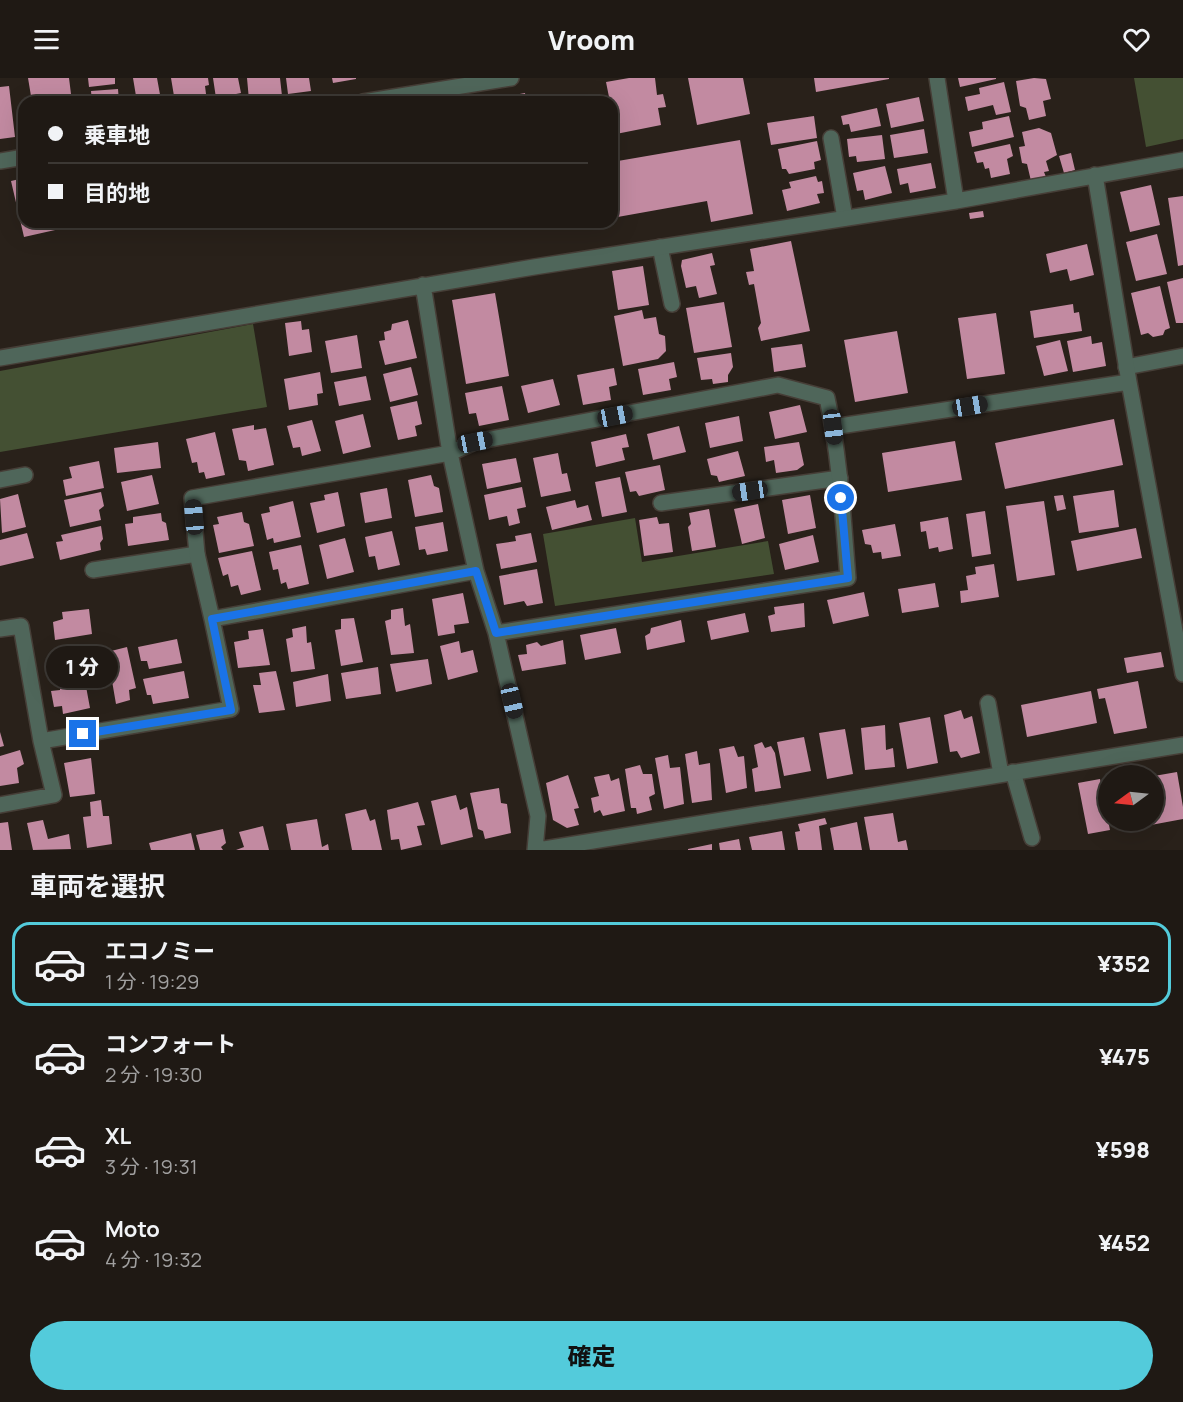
<!DOCTYPE html>
<html lang="ja">
<head>
<meta charset="utf-8">
<style>
  body { margin:0; font-family:Manrope,"Noto Sans JP",sans-serif; background:#2c2622; color:#f1f3f6; height:100vh; display:flex; flex-direction:column; font-size:22px; white-space:nowrap }
  * { box-sizing:border-box; margin:0 }
  p { font-size:20px; color:#a1a0a0 }
  .icon { flex:none; width:33px; height:33px; fill:none; stroke:currentColor; stroke-width:2; stroke-linecap:round; stroke-linejoin:round }
  .map { position:relative; height:772px; overflow:hidden }
  .sheet { display:flex; flex-direction:column; background:#1f1914; flex:1 }
  .sheet>* { flex:none }
  .top-card { position:absolute; left:18px; top:18px; width:600px; height:132px; border-radius:18px; box-shadow:0 6px 24px #0002,0 0 0 2px #3c3834; display:grid; align-content:center; height:132px; padding:0 30px; background:#1f1914 }
  .needle { width:39px; rotate:255deg }
  .controls { position:absolute; left:1098px; top:687px; display:grid; gap:12px }
  .controls a { display:grid; place-items:center; width:66px; height:66px; border-radius:50%; background:#1f1914; box-shadow:0 6px 24px #0002,0 0 0 2px #3c3834; font-size:30px }
  .end { position:absolute; width:27px; height:27px; margin:-14px; border:8px solid #1a73e8; background:#fff; box-shadow:0 0 0 3px #fff }
  .from { border-radius:50% }
  .bubble { position:absolute; height:42px; border-radius:21px; background:#1f1914; box-shadow:0 6px 24px #0002,0 0 0 2px #3c3834; font-size:20px; font-weight:800; line-height:42px; text-align:center }
  .car { position:absolute; width:18px; height:36px; margin:-18px -9px; border-radius:8px; box-shadow:0 0 4px 2px #0007; background:linear-gradient(#222 24%,#8ab4d8 0 40%,#222 0 76%,#8ab4d8 0 86%,#222 0) }
  .top-card b { display:flex; align-items:center; gap:21px; height:57px; font-size:22px }
  .top-card b+b { border-top:2px solid #3c3834 }
  .top-card i { width:15px; height:15px; background:#f1f3f6 }
  ul { padding:0; list-style:none }
  li { display:flex; align-items:center; gap:18px; height:84px; margin:0 12px 9px; padding:0 18px; border:3px solid transparent; border-radius:18px }
  li div { flex:1 }
  li b { display:block; font-size:22px }
  li em { font-style:normal; font-weight:800 }
  li.selected { border-color:#53cbdb }
  li>.icon { width:54px; height:54px; stroke-width:1.5 }
  h2 { padding:0 30px; font-size:27px; line-height:72px }
  .action { display:flex; gap:12px; margin-top:auto; padding:12px 30px }
  .action a { flex:1; height:69px; border-radius:36px; background:#53cbdb; color:#111; font-size:24px; font-weight:800; line-height:69px; text-align:center }
  header { display:flex; justify-content:space-between; align-items:center; height:78px; padding:0 30px; background:#1f1914; font-size:27px; font-weight:800 }
  .map>svg:first-child { display:block }
  .green { fill:#445033 }
  .building { fill:#c28aa1 }
  .lines { fill:none; stroke-linecap:round; stroke-linejoin:round }
  .service-casing { stroke:#463e37; stroke-width:18 }
  .minor-casing { stroke:#463e37; stroke-width:18 }
  .service { stroke:#4f665a; stroke-width:15 }
  .minor { stroke:#4f665a; stroke-width:15 }
  .route { stroke:#1a73e8; stroke-width:8 }
</style>
</head>
<body>
<header><svg class="icon" aria-label="menu" viewBox="0 0 24 24"><path d="M4 6h16M4 12h16M4 18h16"/></svg>Vroom<svg class="icon" aria-label="heart" viewBox="0 0 24 24"><path d="M12 20l-8-8c-3-5 5-10 8-4 3-6 11-1 8 4z"/></svg></header>
<div class="map">
<svg width="1183" height="772" viewBox="0 0 1183 772">
  <rect width="100%" height="100%" fill="#29211a"/>
  <path class="green" d="M 1134,0 L 1183,0 L 1183,61 L 1146,69 Z
    M 253,246 L 267,329 L 0,374 L 0,293 Z
    M 635,440 L 642,484 L 768,463 L 774,496 L 555,528 L 543,456 Z"/>
  <path class="building" d="M 28,0 L 69,0 L 72,24 L 32,24 Z
    M 88,0 L 115,0 L 115,6 L 89,9 Z
    M 133,0 L 157,0 L 161,22 L 137,24 Z
    M 171,0 L 208,0 L 209,7 L 205,8 L 207,24 L 175,24 Z
    M 213,0 L 238,0 L 241,15 L 216,20 Z
    M 247,0 L 280,0 L 282,18 L 249,22 Z
    M 286,0 L 309,0 L 311,13 L 288,16 Z
    M 332,0 L 356,0 L 356,1 L 333,5 Z
    M 629,0 L 655,0 L 657,17 L 663,16 L 666,29 L 658,30 L 661,47 L 616,56 L 612,24 L 610,24 L 606,4 Z
    M 688,0 L 743,0 L 750,36 L 697,47 Z
    M 814,0 L 889,0 L 889,1 L 816,14 Z
    M 958,0 L 996,0 L 996,1 L 960,9 Z
    M 1034,0 L 1046,1 L 1051,21 L 1043,23 L 1046,38 L 1029,42 L 1026,30 L 1020,28 L 1016,3 Z
    M 1004,4 L 1011,34 L 996,37 L 993,27 L 968,33 L 965,19 L 980,16 L 979,10 Z
    M 9,8 L 15,59 L 0,61 L 0,9 Z
    M 118,11 L 119,24 L 92,24 L 91,13 Z
    M 525,15 L 526,24 L 482,24 L 482,23 Z
    M 919,19 L 924,43 L 891,50 L 886,26 Z
    M 877,30 L 881,48 L 851,54 L 849,46 L 843,47 L 841,38 Z
    M 814,38 L 817,60 L 771,67 L 767,45 Z
    M 1009,38 L 1014,59 L 972,69 L 969,54 L 983,51 L 982,44 Z
    M 1039,50 L 1051,55 L 1057,77 L 1046,83 L 1049,93 L 1044,94 L 1046,99 L 1031,103 L 1027,86 L 1022,85 L 1019,69 L 1025,68 L 1022,54 Z
    M 924,51 L 928,75 L 894,80 L 890,57 Z
    M 882,57 L 885,81 L 857,84 L 856,78 L 849,79 L 847,61 Z
    M 740,62 L 753,136 L 711,144 L 707,123 L 612,140 L 612,84 Z
    M 817,63 L 821,82 L 814,84 L 815,91 L 789,96 L 786,91 L 782,91 L 778,71 Z
    M 1010,66 L 1013,78 L 1007,81 L 1010,96 L 991,100 L 989,90 L 985,91 L 983,84 L 977,85 L 974,74 Z
    M 1071,75 L 1075,92 L 1064,95 L 1059,78 Z
    M 931,85 L 936,110 L 910,115 L 908,105 L 900,107 L 897,91 Z
    M 885,88 L 892,115 L 865,122 L 863,112 L 857,113 L 853,95 Z
    M 816,98 L 818,104 L 822,103 L 824,115 L 817,116 L 820,125 L 787,133 L 782,112 L 791,110 L 789,104 Z
    M 24,100 L 24,144 L 62,144 L 64,150 L 24,159 L 11,103 Z
    M 1151,107 L 1160,147 L 1130,154 L 1120,114 Z
    M 1183,118 L 1183,187 L 1178,188 L 1168,120 Z
    M 983,133 L 984,139 L 970,141 L 969,135 Z
    M 562,144 L 581,144 L 581,145 L 563,148 Z
    M 1157,156 L 1167,196 L 1136,203 L 1126,164 Z
    M 791,163 L 810,253 L 761,263 L 758,250 L 761,245 L 754,206 L 749,207 L 746,194 L 754,193 L 750,171 Z
    M 1087,166 L 1094,197 L 1070,203 L 1067,191 L 1050,195 L 1046,176 Z
    M 712,175 L 715,187 L 710,188 L 717,216 L 699,220 L 696,208 L 686,210 L 681,188 L 682,182 Z
    M 643,188 L 649,227 L 618,232 L 612,193 Z
    M 1183,200 L 1183,245 L 1176,245 L 1167,204 Z
    M 1160,208 L 1170,250 L 1165,252 L 1163,257 L 1153,259 L 1148,255 L 1141,257 L 1131,215 Z
    M 495,215 L 509,298 L 466,306 L 452,222 Z
    M 724,224 L 732,269 L 694,275 L 686,230 Z
    M 1073,226 L 1074,235 L 1079,234 L 1082,253 L 1034,260 L 1030,233 Z
    M 642,232 L 644,241 L 656,239 L 659,256 L 665,258 L 666,273 L 658,281 L 623,288 L 614,238 Z
    M 996,235 L 1005,296 L 967,301 L 958,240 Z
    M 408,242 L 417,280 L 385,287 L 379,263 L 385,262 L 384,254 L 391,252 L 392,246 Z
    M 301,243 L 302,252 L 309,251 L 312,274 L 289,278 L 285,245 Z
    M 897,253 L 908,315 L 855,324 L 844,262 Z
    M 357,257 L 362,290 L 331,295 L 325,263 Z
    M 1091,258 L 1092,266 L 1102,264 L 1106,288 L 1073,294 L 1067,263 Z
    M 1060,262 L 1068,293 L 1044,298 L 1036,268 Z
    M 802,266 L 806,289 L 774,294 L 771,270 Z
    M 731,275 L 733,289 L 728,297 L 728,304 L 713,306 L 712,301 L 701,302 L 697,280 Z
    M 674,284 L 677,299 L 669,301 L 671,312 L 643,317 L 638,291 Z
    M 411,289 L 418,317 L 390,324 L 383,296 Z
    M 614,290 L 617,307 L 609,309 L 611,322 L 583,327 L 577,297 Z
    M 320,294 L 323,315 L 317,316 L 318,327 L 289,332 L 284,301 Z
    M 366,298 L 371,322 L 339,328 L 334,304 Z
    M 553,301 L 560,327 L 528,335 L 521,308 Z
    M 502,308 L 509,342 L 479,348 L 476,335 L 469,336 L 465,315 Z
    M 417,323 L 422,346 L 415,348 L 417,358 L 398,362 L 390,329 Z
    M 800,327 L 807,354 L 775,361 L 769,334 Z
    M 363,336 L 371,369 L 343,376 L 335,343 Z
    M 739,338 L 743,363 L 710,370 L 705,345 Z
    M 1114,341 L 1123,387 L 1005,411 L 995,365 Z
    M 312,342 L 321,373 L 302,378 L 300,369 L 293,370 L 287,348 Z
    M 254,347 L 254,352 L 266,350 L 274,387 L 248,393 L 246,383 L 239,382 L 232,351 Z
    M 679,348 L 686,374 L 653,382 L 647,356 Z
    M 215,354 L 225,397 L 206,401 L 204,394 L 199,395 L 197,384 L 192,385 L 186,361 Z
    M 626,356 L 629,369 L 622,370 L 625,382 L 596,389 L 591,364 Z
    M 955,363 L 962,402 L 888,414 L 882,375 Z
    M 158,364 L 161,390 L 117,395 L 114,370 Z
    M 799,364 L 804,387 L 797,392 L 776,395 L 774,382 L 766,384 L 764,369 Z
    M 738,373 L 745,398 L 719,404 L 717,398 L 711,397 L 707,381 Z
    M 558,375 L 562,396 L 567,395 L 571,413 L 541,419 L 533,380 Z
    M 516,380 L 521,404 L 487,411 L 482,386 Z
    M 99,383 L 104,410 L 66,418 L 63,402 L 72,400 L 69,389 Z
    M 660,387 L 665,412 L 639,418 L 636,413 L 630,414 L 625,394 Z
    M 152,397 L 159,426 L 127,433 L 121,404 Z
    M 431,397 L 434,408 L 439,410 L 443,434 L 415,439 L 408,402 Z
    M 620,399 L 627,434 L 602,439 L 595,404 Z
    M 522,409 L 526,429 L 517,431 L 520,445 L 509,448 L 507,438 L 489,442 L 484,417 Z
    M 387,410 L 392,440 L 365,445 L 360,415 Z
    M 1114,412 L 1119,449 L 1079,455 L 1073,418 Z
    M 101,414 L 104,428 L 99,432 L 101,442 L 70,449 L 64,422 Z
    M 338,414 L 345,448 L 317,455 L 310,425 L 325,422 L 324,417 Z
    M 18,416 L 26,449 L 2,455 L 0,421 Z
    M 810,417 L 816,450 L 788,456 L 782,422 Z
    M 1063,417 L 1066,431 L 1057,433 L 1054,418 Z
    M 575,422 L 577,430 L 588,427 L 592,442 L 552,452 L 546,429 Z
    M 293,423 L 301,459 L 274,465 L 273,460 L 267,462 L 261,436 L 270,434 L 269,429 Z
    M 1044,423 L 1055,497 L 1017,503 L 1006,428 Z
    M 758,426 L 765,460 L 742,466 L 734,431 Z
    M 709,431 L 716,469 L 692,473 L 688,449 L 691,446 L 689,435 Z
    M 985,433 L 991,476 L 972,479 L 966,436 Z
    M 242,434 L 244,444 L 249,446 L 254,468 L 219,475 L 213,447 L 219,446 L 217,439 Z
    M 161,435 L 162,443 L 166,445 L 169,462 L 128,468 L 125,446 L 133,445 L 133,439 Z
    M 657,439 L 659,446 L 669,445 L 673,474 L 644,478 L 639,442 Z
    M 948,439 L 953,471 L 939,474 L 938,469 L 929,471 L 926,453 L 921,454 L 920,444 Z
    M 443,444 L 448,473 L 427,477 L 425,471 L 419,472 L 415,449 Z
    M 895,446 L 901,478 L 882,481 L 881,474 L 873,475 L 871,467 L 865,466 L 862,452 Z
    M 101,448 L 103,461 L 100,465 L 101,472 L 60,482 L 56,464 L 63,463 L 61,457 Z
    M 1136,450 L 1142,480 L 1077,493 L 1071,463 Z
    M 392,453 L 400,487 L 378,492 L 375,478 L 369,479 L 365,459 Z
    M 27,455 L 34,480 L 0,488 L 0,462 Z
    M 531,455 L 537,484 L 501,491 L 496,466 L 516,463 L 515,458 Z
    M 813,457 L 819,484 L 785,492 L 779,466 Z
    M 345,460 L 354,494 L 327,501 L 319,467 Z
    M 301,467 L 309,506 L 288,511 L 286,504 L 281,506 L 278,491 L 273,492 L 269,474 Z
    M 252,473 L 261,512 L 241,517 L 238,507 L 231,509 L 228,496 L 223,498 L 218,480 Z
    M 994,486 L 999,519 L 961,525 L 960,513 L 968,512 L 966,498 L 976,496 L 975,489 Z
    M 537,491 L 543,525 L 527,528 L 524,523 L 504,527 L 499,498 Z
    M 935,505 L 939,529 L 902,535 L 898,511 Z
    M 864,514 L 869,538 L 833,546 L 827,522 Z
    M 463,515 L 469,545 L 454,547 L 455,555 L 438,558 L 432,521 Z
    M 804,525 L 805,549 L 771,554 L 768,538 L 775,536 L 774,529 Z
    M 403,530 L 405,548 L 410,546 L 414,575 L 391,577 L 385,543 L 391,541 L 391,532 Z
    M 89,531 L 92,556 L 55,562 L 53,544 L 63,541 L 62,534 Z
    M 745,535 L 749,554 L 711,562 L 707,543 Z
    M 354,540 L 363,584 L 341,588 L 335,552 L 341,551 L 341,541 Z
    M 681,542 L 685,564 L 647,572 L 645,558 L 650,555 L 651,550 Z
    M 306,548 L 307,565 L 311,564 L 315,591 L 291,594 L 286,561 L 293,559 L 292,551 Z
    M 616,550 L 621,575 L 585,582 L 580,557 Z
    M 263,551 L 270,587 L 238,590 L 234,564 L 249,561 L 248,553 Z
    M 177,561 L 182,585 L 149,591 L 147,583 L 141,583 L 138,569 Z
    M 563,562 L 566,586 L 522,593 L 518,577 L 527,576 L 526,567 L 537,564 L 541,568 Z
    M 459,563 L 461,575 L 473,572 L 478,594 L 448,602 L 440,568 Z
    M 94,567 L 98,594 L 63,598 L 59,581 L 69,579 L 70,573 Z
    M 127,569 L 136,610 L 129,612 L 130,622 L 116,626 L 107,574 Z
    M 1161,574 L 1164,589 L 1127,595 L 1124,580 Z
    M 428,581 L 432,606 L 396,614 L 390,586 Z
    M 378,589 L 381,616 L 346,621 L 341,595 Z
    M 184,593 L 189,620 L 153,626 L 151,617 L 147,617 L 143,601 Z
    M 276,593 L 285,632 L 259,635 L 253,607 L 261,607 L 259,595 Z
    M 328,596 L 331,623 L 296,629 L 293,604 Z
    M 85,603 L 90,630 L 63,636 L 62,628 L 54,629 L 51,613 L 60,612 L 60,606 Z
    M 1138,603 L 1147,650 L 1114,656 L 1105,620 L 1099,621 L 1097,611 Z
    M 1091,613 L 1097,645 L 1027,659 L 1021,627 Z
    M 961,632 L 964,641 L 972,638 L 980,675 L 961,680 L 957,673 L 950,674 L 944,637 Z
    M 930,639 L 938,685 L 907,691 L 899,645 Z
    M 885,647 L 886,672 L 893,670 L 895,689 L 865,692 L 861,650 Z
    M 845,651 L 853,696 L 827,701 L 819,655 Z
    M 0,654 L 4,668 L 0,669 Z
    M 804,659 L 811,693 L 784,698 L 777,664 Z
    M 762,664 L 765,670 L 771,668 L 775,675 L 781,710 L 755,714 L 752,691 L 758,689 L 754,667 Z
    M 734,668 L 738,679 L 744,678 L 747,710 L 726,715 L 719,671 Z
    M 20,672 L 24,686 L 17,690 L 19,705 L 0,708 L 0,678 Z
    M 697,673 L 699,687 L 710,685 L 712,722 L 692,725 L 685,676 Z
    M 668,677 L 670,690 L 680,689 L 684,726 L 664,731 L 655,680 Z
    M 91,680 L 95,716 L 70,719 L 64,685 Z
    M 640,687 L 643,696 L 652,696 L 655,716 L 649,719 L 652,732 L 637,736 L 636,730 L 631,730 L 625,691 Z
    M 1177,694 L 1183,729 L 1183,741 L 1124,752 L 1122,742 L 1154,742 L 1154,698 Z
    M 609,696 L 611,703 L 619,700 L 625,733 L 603,738 L 600,732 L 594,735 L 591,720 L 599,718 L 594,699 Z
    M 568,697 L 579,730 L 574,731 L 579,747 L 567,750 L 553,742 L 546,705 Z
    M 1100,701 L 1110,752 L 1088,756 L 1078,705 Z
    M 499,710 L 501,725 L 507,726 L 511,755 L 485,761 L 483,753 L 478,751 L 470,715 Z
    M 456,717 L 460,732 L 467,729 L 473,759 L 441,767 L 431,723 Z
    M 101,722 L 103,738 L 109,738 L 112,766 L 87,770 L 83,739 L 91,738 L 90,724 Z
    M 418,724 L 425,747 L 417,748 L 422,767 L 401,772 L 399,761 L 391,762 L 387,732 Z
    M 366,731 L 370,743 L 375,741 L 382,772 L 352,772 L 345,736 Z
    M 893,735 L 898,764 L 906,762 L 908,772 L 870,772 L 864,739 Z
    M 825,740 L 827,746 L 819,748 L 822,772 L 798,772 L 795,754 L 800,753 L 798,746 Z
    M 317,741 L 322,769 L 328,766 L 329,772 L 291,772 L 286,746 Z
    M 43,742 L 48,761 L 69,756 L 71,771 L 33,772 L 27,745 Z
    M 8,744 L 12,772 L 0,772 L 0,745 Z
    M 857,744 L 862,772 L 834,772 L 830,750 Z
    M 263,748 L 269,772 L 236,772 L 244,769 L 239,754 Z
    M 223,751 L 226,765 L 221,769 L 223,772 L 200,772 L 196,757 Z
    M 782,753 L 785,772 L 752,772 L 749,759 Z
    M 191,755 L 195,772 L 151,772 L 149,765 Z
    M 739,761 L 741,772 L 720,772 L 719,765 Z
    M 712,766 L 712,772 L 688,772 L 688,771 Z"/>
  <g class="lines">
    <defs>
      <path id="service" d="M 831,60 L 845,140
        M 660,169 L 672,226
        M 1126,289 L 1183,278
        M 661,425 L 840,400
        M 93,492 L 197,476
        M 988,625 L 1001,696
        M 1013,694 L 1032,760"/>
      <path id="minor" d="M 937,0 L 956,123
        M 363,24 L 511,0
        M 0,83 L 24,79
        M 1095,97 L 1129,304 L 1183,596
        M 423,207 L 450,375 L 476,493 L 496,555 L 538,738 L 535,772
        M 0,280 L 534,189 L 956,123 L 1183,82
        M 833,349 L 1129,304
        M 0,402 L 25,397
        M 476,493 L 212,541 L 197,476 L 192,420 L 450,375 L 475,364 L 778,307 L 827,320 C 840,379 843,440 848,500 L 496,555
        M 0,551 L 21,548 L 41,663 L 54,717 L 0,727
        M 41,663 L 231,631 L 212,541
        M 538,772 L 1183,667"/>
    </defs>
    <use href="#service" class="service-casing"/>
    <use href="#minor" class="minor-casing"/>
    <use href="#service" class="service"/>
    <use href="#minor" class="minor"/>
  </g>
  <g class="lines">
    <path class="route" d="M 83,656 L 231,632 L 212,541 L 476,493 L 496,555 L 848,500 L 841,420"/>
  </g>
</svg>
<div class="controls">
<a><svg class="needle" viewBox="-14 -14 28 28"><path d="M0-13l5 13h-10z" fill="#e53935"/><path d="M0 13l5-13h-10z" fill="#a1a0a0"/></svg></a>
</div>
<i class="end from" style="left:841px;top:420px"></i>
<i class="end" style="left:83px;top:656px"></i>
<div class="bubble" style="left:46px;top:568px;width:72px">1 分</div>
<i class="car" style="left:970px;top:328px;rotate:81deg"></i>
<i class="car" style="left:615px;top:338px;rotate:79deg"></i>
<i class="car" style="left:833px;top:349px;rotate:173deg"></i>
<i class="car" style="left:475px;top:364px;rotate:79deg"></i>
<i class="car" style="left:750px;top:413px;rotate:262deg"></i>
<i class="car" style="left:194px;top:439px;rotate:355deg"></i>
<i class="car" style="left:512px;top:623px;rotate:167deg"></i>
<div class="top-card">
<b><i class="from"></i>乗車地</b>
<b><i></i>目的地</b>
</div>
</div>
<section class="sheet">
<h2>車両を選択</h2>
<ul>
<li class="selected"><svg class="icon" aria-label="car" viewBox="0 0 24 24"><path d="M5 17H2v-5l4-1 3-4h7l3 4 3 1v5h-3M9 17h6M6 11h13"/><circle cx="7" cy="17" r="2"/><circle cx="17" cy="17" r="2"/></svg><div><b>エコノミー</b><p>1 分 · 19:29</p></div><em>¥352</em></li>
<li><svg class="icon" aria-label="car" viewBox="0 0 24 24"><path d="M5 17H2v-5l4-1 3-4h7l3 4 3 1v5h-3M9 17h6M6 11h13"/><circle cx="7" cy="17" r="2"/><circle cx="17" cy="17" r="2"/></svg><div><b>コンフォート</b><p>2 分 · 19:30</p></div><em>¥475</em></li>
<li><svg class="icon" aria-label="car" viewBox="0 0 24 24"><path d="M5 17H2v-5l4-1 3-4h7l3 4 3 1v5h-3M9 17h6M6 11h13"/><circle cx="7" cy="17" r="2"/><circle cx="17" cy="17" r="2"/></svg><div><b>XL</b><p>3 分 · 19:31</p></div><em>¥598</em></li>
<li><svg class="icon" aria-label="car" viewBox="0 0 24 24"><path d="M5 17H2v-5l4-1 3-4h7l3 4 3 1v5h-3M9 17h6M6 11h13"/><circle cx="7" cy="17" r="2"/><circle cx="17" cy="17" r="2"/></svg><div><b>Moto</b><p>4 分 · 19:32</p></div><em>¥452</em></li>
</ul>
<div class="action"><a>確定</a></div>
</section>
</body>
</html>
